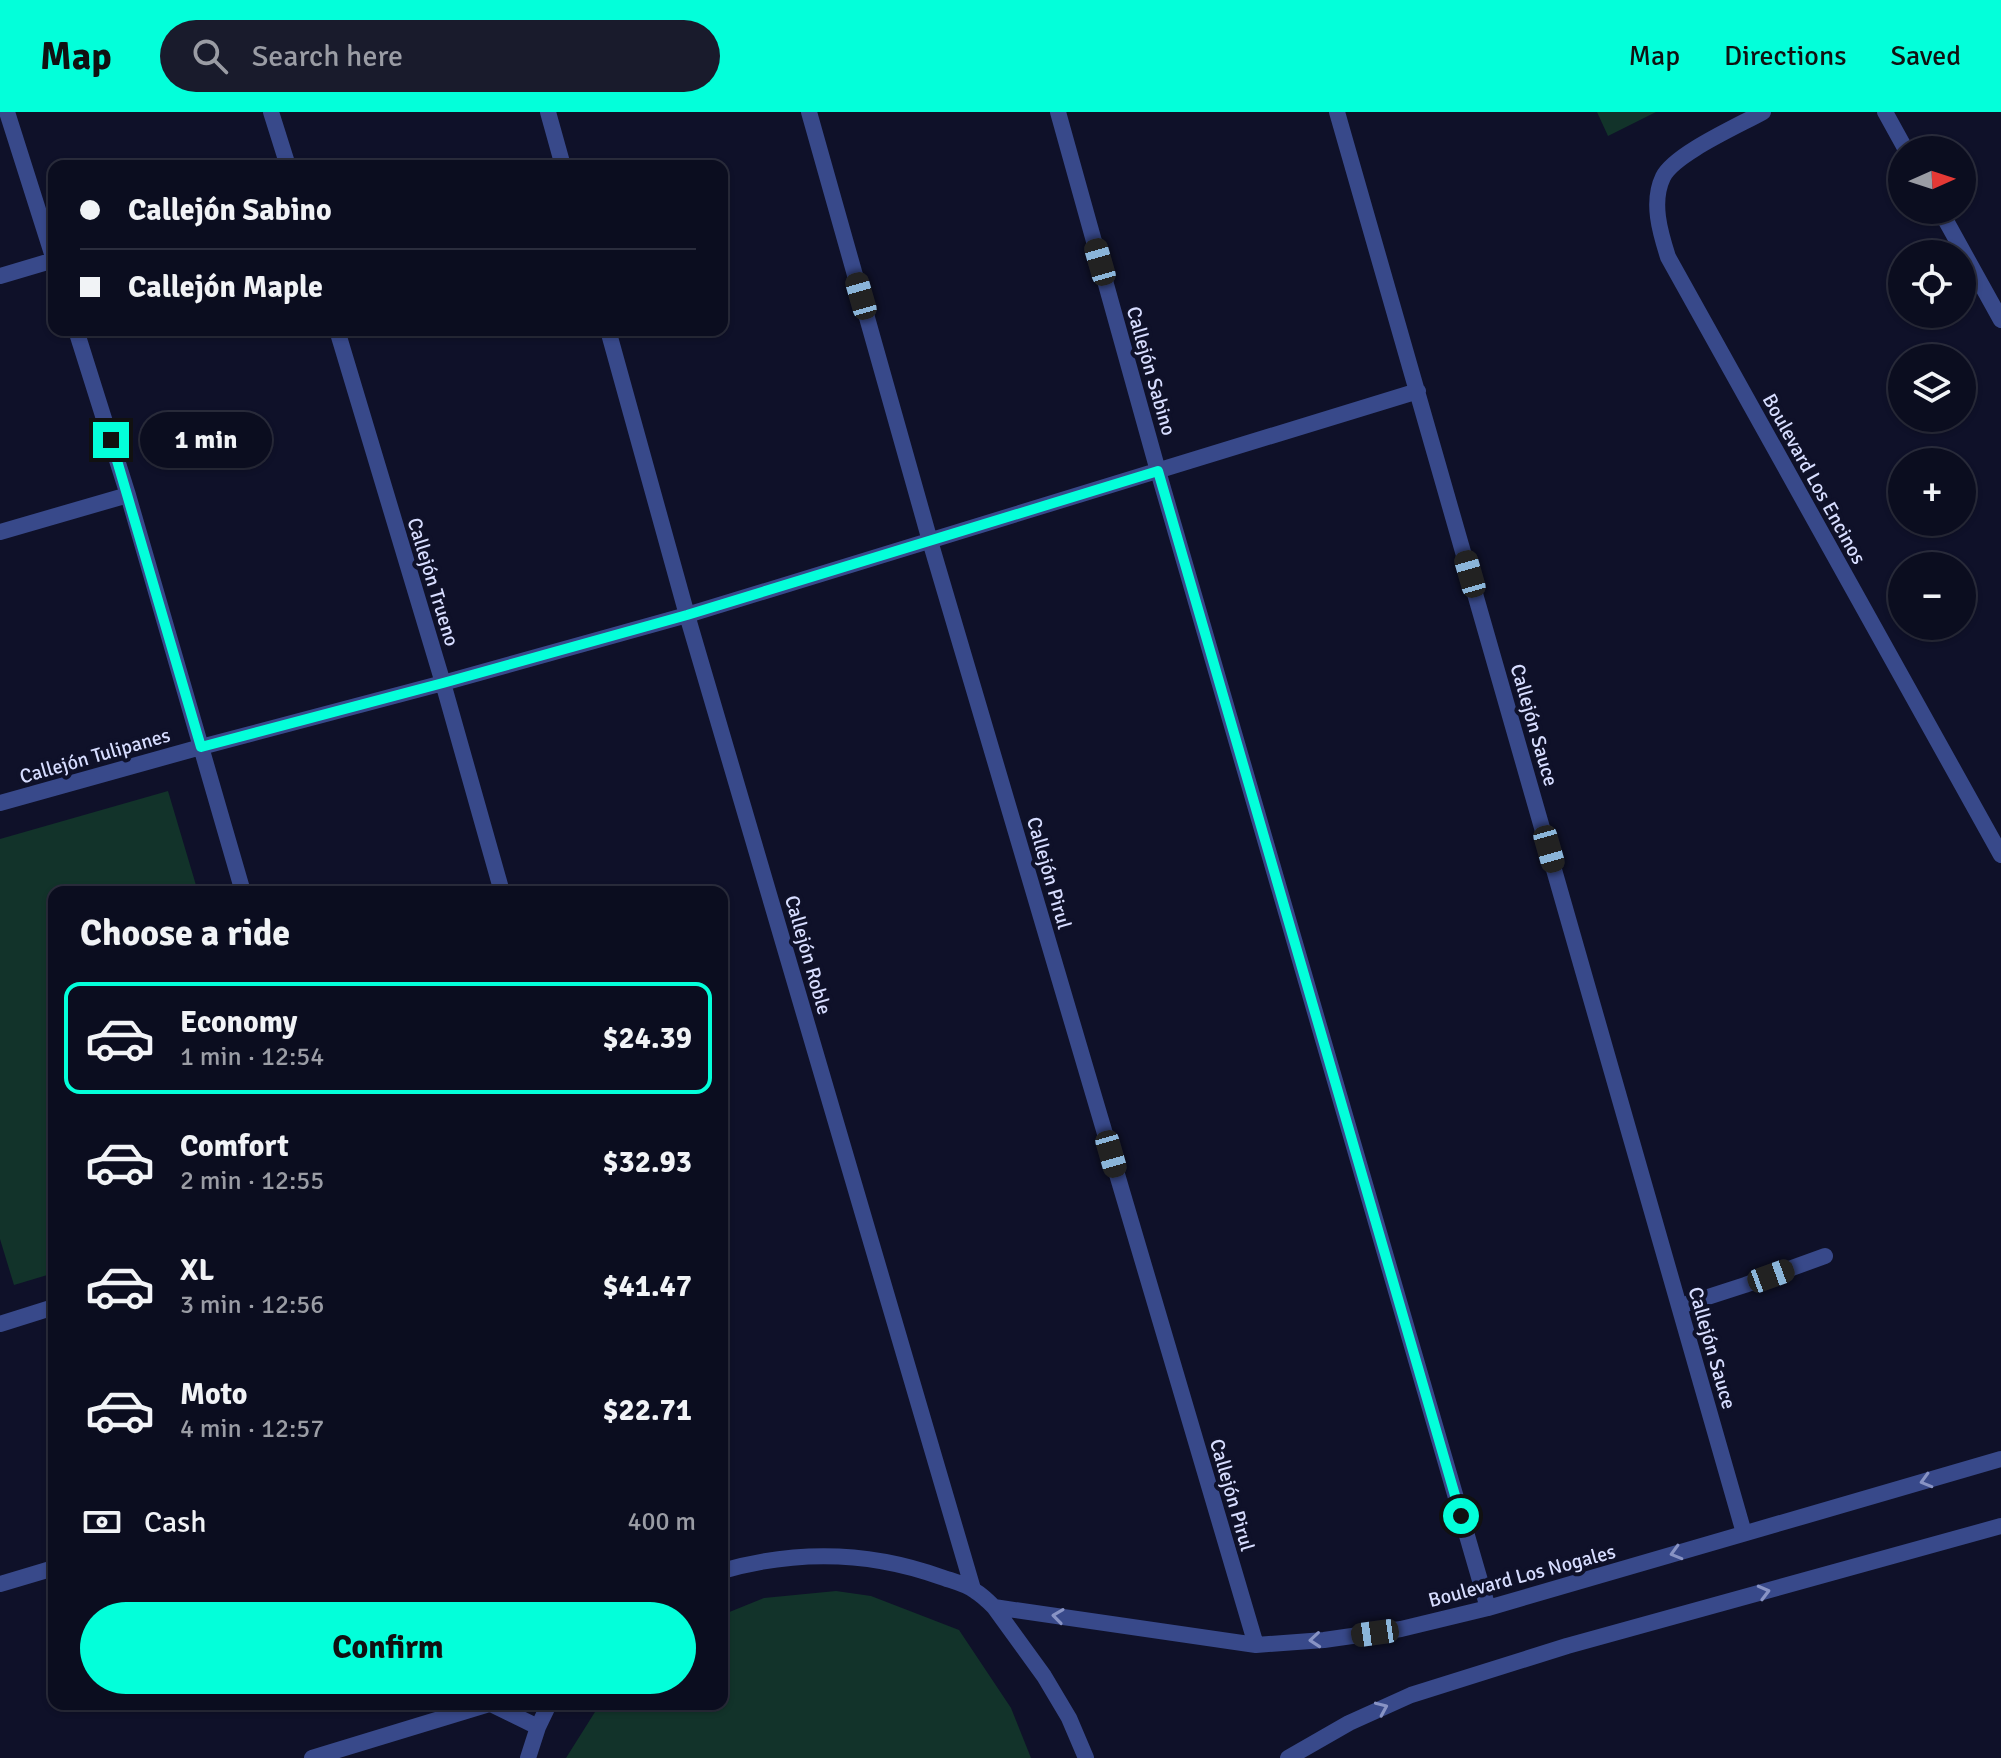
<!DOCTYPE html>
<html lang="en">
<head>
<meta charset="utf-8">
<style>
  body { margin:0; font-family:Signika,sans-serif; background:#191b2c; color:#f1f3f6; height:100vh; display:flex; flex-direction:column; font-size:30px; white-space:nowrap }
  * { box-sizing:border-box; margin:0 }
  p { font-size:26px; color:#9a9ca4 }
  .icon { flex:none; width:44px; height:44px; fill:none; stroke:currentColor; stroke-width:2; stroke-linecap:round; stroke-linejoin:round }
  .map { position:relative; flex:1; overflow:hidden }
  .side { position:absolute; left:48px; top:774px; width:680px; height:824px; display:flex; flex-direction:column; background:#0b0d1f; border-radius:16px; box-shadow:0 2px 6px #0004,0 0 0 2px #2b2d3d }
  .side>* { flex:none }
  .top-card { position:absolute; left:48px; top:48px; width:680px; height:176px; border-radius:16px; box-shadow:0 2px 6px #0004,0 0 0 2px #2b2d3d; display:grid; align-content:center; height:176px; padding:0 32px; background:#0b0d1f }
  .needle { width:52px; rotate:87deg }
  .buttons { position:absolute; left:1888px; top:24px; display:grid; gap:16px }
  .buttons a { display:grid; place-items:center; width:88px; height:88px; border-radius:50%; background:#0b0d1f; box-shadow:0 2px 6px #0004,0 0 0 2px #2b2d3d; font-size:40px }
  .end { position:absolute; width:36px; height:36px; margin:-18px; border:10px solid #03ffda; background:#111; box-shadow:0 0 0 4px #111 }
  .from { border-radius:50% }
  .bubble { position:absolute; height:56px; border-radius:28px; background:#0b0d1f; box-shadow:0 2px 6px #0004,0 0 0 2px #2b2d3d; font-size:26px; font-weight:700; line-height:56px; text-align:center }
  .car { position:absolute; width:24px; height:48px; margin:-24px -12px; border-radius:10px; box-shadow:0 0 6px 2px #0007; background:linear-gradient(#222 24%,#8ab4d8 0 40%,#222 0 76%,#8ab4d8 0 86%,#222 0) }
  .top-card b { display:flex; align-items:center; gap:28px; height:76px; font-size:30px }
  .top-card b+b { border-top:2px solid #2b2d3d }
  .top-card i { width:20px; height:20px; background:#f1f3f6 }
  ul { padding:0; list-style:none }
  li { display:flex; align-items:center; gap:24px; height:112px; margin:0 16px 12px; padding:0 16px; border:4px solid transparent; border-radius:16px }
  li div { flex:1 }
  li b { display:block; font-size:30px }
  li em { font-style:normal; font-weight:700 }
  li.current { border-color:#03ffda }
  li>.icon { width:72px; height:72px; stroke-width:1.5 }
  h2 { padding:0 32px; font-size:36px; line-height:96px }
  .pay { display:flex; align-items:center; gap:20px; height:88px; padding:0 32px; font-size:30px }
  .pay p { margin-inline-start:auto }
  .cta { display:flex; gap:16px; margin-top:auto; padding:16px 32px }
  .cta a { flex:1; height:92px; border-radius:48px; background:#03ffda; color:#111; font-size:32px; font-weight:700; line-height:92px; text-align:center }
  header { display:flex; align-items:center; gap:48px; box-sizing:border-box; height:112px; padding:0 40px; background:#03ffda; color:#111 }
  header strong { font-size:38px }
  nav { display:flex; gap:44px; margin-inline-start:auto; font-size:28px }
  .search { width:560px; height:72px; background:#191b2c; display:flex; align-items:center; gap:20px; box-sizing:border-box; padding:0 28px; border-radius:44px; color:#9a9ca4; font-size:30px }
  .map>svg:first-child { display:block }
  .green { fill:#12332a }
  .lines { fill:none; stroke-linecap:round; stroke-linejoin:round }
  .lane { stroke:#38498a; stroke-width:16 }
  .street { stroke:#38498a; stroke-width:16 }
  .oneway { stroke:#8893c4 }
  .route { stroke:#03ffda; stroke-width:10 }
  .labels { text-anchor:middle; dominant-baseline:central; stroke-width:8; stroke-linejoin:round; paint-order:stroke }
  .street-label { font-size:20px; fill:#d7ddff; stroke:#0f1129 }
</style>
</head>
<body>
<header>
<strong>Map</strong>
<div class="search"><svg class="icon" aria-label="search" viewBox="0 0 24 24"><circle cx="10" cy="10" r="6"/><path d="M15 15l6 6"/></svg>Search here</div>
<nav><a>Map</a><a>Directions</a><a>Saved</a></nav>
</header>
<div class="map">
<svg width="2001" height="1646" viewBox="0 0 2001 1646">
  <rect width="100%" height="100%" fill="#0f1129"/>
  <path class="green" d="M 1597,0 L 1656,0 L 1608,24 Z
    M 168,679 L 198,780 L 54,780 L 54,1161 L 14,1173 L 0,1127 L 0,727 Z
    M 836,1479 L 871,1484 L 959,1518 L 1011,1596 L 1031,1646 L 566,1646 L 600,1592 L 722,1592 L 722,1503 L 764,1486 Z"/>
  <g class="lines">
    <path class="lane" d="M 1680,1194 L 1745,1173 L 1825,1144"/>
    <path class="street" d="M 7,0 L 54,148
      M 271,0 L 288,54
      M 548,0 L 563,54
      M 809,0 L 930,429 L 1256,1533
      M 1058,0 L 1158,359 L 1488,1496
      M 1337,0 L 1744,1421
      M 1763,0 C 1740,13 1674,42 1663,65 C 1651,90 1660,120 1668,145 L 2001,743
      M 1885,0 L 1906,38
      M 1940,98 L 2001,208
      M 0,164 L 54,148
      M 76,218 L 128,383 L 243,780
      M 337,218 L 443,571 L 502,780
      M 608,218 L 687,503 L 973,1477
      M 0,420 L 128,383
      M 0,691 L 201,635 L 443,571 L 687,503 L 1418,279
      M 0,1212 L 54,1195
      M 722,1459 C 795,1438 869,1439 941,1465 C 952,1469 966,1472 975,1479 C 982,1483 988,1489 994,1495 L 1256,1533 L 1324,1528 L 1401,1517 L 1488,1496 L 2001,1347
      M 0,1472 L 54,1456
      M 994,1495 L 1044,1564 L 1069,1606 L 1086,1646
      M 491,1592 L 538,1615
      M 312,1646 L 489,1592
      M 528,1646 L 538,1615 L 549,1592
      M 1288,1646 L 1349,1611 L 1411,1583 L 1567,1534 L 2001,1414"/>
  </g>
  <defs><path id="oneway-chevron" d="M-2-3.5L2.5 0L-2 3.5" fill="none" stroke-width="1.6" stroke-linecap="round" stroke-linejoin="round" transform="scale(2)"/></defs>
  <g class="oneway">
    <use href="#oneway-chevron" transform="translate(1926 1369) rotate(164)"/>
    <use href="#oneway-chevron" transform="translate(1676 1441) rotate(164)"/>
    <use href="#oneway-chevron" transform="translate(1764 1480) rotate(-15)"/>
    <use href="#oneway-chevron" transform="translate(1058 1504) rotate(-172)"/>
    <use href="#oneway-chevron" transform="translate(1315 1528) rotate(175)"/>
    <use href="#oneway-chevron" transform="translate(1382 1596) rotate(-24)"/>
  </g>
  <g class="lines">
    <path class="route" d="M 111,328 L 201,635 L 443,571 L 687,503 L 1158,359 L 1461,1404"/>
  </g>
  <g class="labels">
    <g class="street-label">
      <text transform="translate(1151 259) rotate(74)">Callejón Sabino</text>
      <text transform="translate(1814 367) rotate(61)">Boulevard Los Encinos</text>
      <text transform="translate(433 470) rotate(73)">Callejón Trueno</text>
      <text transform="translate(1534 613) rotate(74)">Callejón Sauce</text>
      <text transform="translate(95 644) rotate(-16)">Callejón Tulipanes</text>
      <text transform="translate(1049 761) rotate(74)">Callejón Pirul</text>
      <text transform="translate(808 843) rotate(74)">Callejón Roble</text>
      <text transform="translate(1712 1236) rotate(74)">Callejón Sauce</text>
      <text transform="translate(1232 1383) rotate(74)">Callejón Pirul</text>
      <text transform="translate(1522 1464) rotate(-15)">Boulevard Los Nogales</text>
    </g>
  </g>
</svg>
<div class="buttons">
<a><svg class="needle" viewBox="-14 -14 28 28"><path d="M0-13l5 13h-10z" fill="#e53935"/><path d="M0 13l5-13h-10z" fill="#9a9ca4"/></svg></a>
<a><svg class="icon" aria-label="locate" viewBox="0 0 24 24"><circle cx="12" cy="12" r="6"/><path d="M12 2v4M12 18v4M2 12h4M18 12h4"/></svg></a>
<a><svg class="icon" aria-label="layers" viewBox="0 0 24 24"><path d="M12 4l9 5-9 5-9-5zM3 14l9 5 9-5"/></svg></a>
<a>+</a>
<a>−</a>
</div>
<i class="end from" style="left:1461px;top:1404px"></i>
<i class="end" style="left:111px;top:328px"></i>
<div class="bubble" style="left:140px;top:300px;width:132px">1 min</div>
<i class="car" style="left:1100px;top:150px;rotate:344deg"></i>
<i class="car" style="left:861px;top:184px;rotate:344deg"></i>
<i class="car" style="left:1470px;top:462px;rotate:344deg"></i>
<i class="car" style="left:1549px;top:737px;rotate:164deg"></i>
<i class="car" style="left:1111px;top:1042px;rotate:164deg"></i>
<i class="car" style="left:1771px;top:1164px;rotate:70deg"></i>
<i class="car" style="left:1375px;top:1521px;rotate:262deg"></i>
<div class="top-card">
<b><i class="from"></i>Callejón Sabino</b>
<b><i></i>Callejón Maple</b>
</div>
<section class="side">
<h2>Choose a ride</h2>
<ul>
<li class="current"><svg class="icon" aria-label="car" viewBox="0 0 24 24"><path d="M5 17H2v-5l4-1 3-4h7l3 4 3 1v5h-3M9 17h6M6 11h13"/><circle cx="7" cy="17" r="2"/><circle cx="17" cy="17" r="2"/></svg><div><b>Economy</b><p>1 min · 12:54</p></div><em>$24.39</em></li>
<li><svg class="icon" aria-label="car" viewBox="0 0 24 24"><path d="M5 17H2v-5l4-1 3-4h7l3 4 3 1v5h-3M9 17h6M6 11h13"/><circle cx="7" cy="17" r="2"/><circle cx="17" cy="17" r="2"/></svg><div><b>Comfort</b><p>2 min · 12:55</p></div><em>$32.93</em></li>
<li><svg class="icon" aria-label="car" viewBox="0 0 24 24"><path d="M5 17H2v-5l4-1 3-4h7l3 4 3 1v5h-3M9 17h6M6 11h13"/><circle cx="7" cy="17" r="2"/><circle cx="17" cy="17" r="2"/></svg><div><b>XL</b><p>3 min · 12:56</p></div><em>$41.47</em></li>
<li><svg class="icon" aria-label="car" viewBox="0 0 24 24"><path d="M5 17H2v-5l4-1 3-4h7l3 4 3 1v5h-3M9 17h6M6 11h13"/><circle cx="7" cy="17" r="2"/><circle cx="17" cy="17" r="2"/></svg><div><b>Moto</b><p>4 min · 12:57</p></div><em>$22.71</em></li>
</ul>
<div class="pay"><svg class="icon" aria-label="cash" viewBox="0 0 24 24"><path d="M3 7h18v10H3z"/><circle cx="12" cy="12" r="2"/></svg>Cash<p>400 m</p></div>
<div class="cta"><a>Confirm</a></div>
</section>
</div>
</body>
</html>
